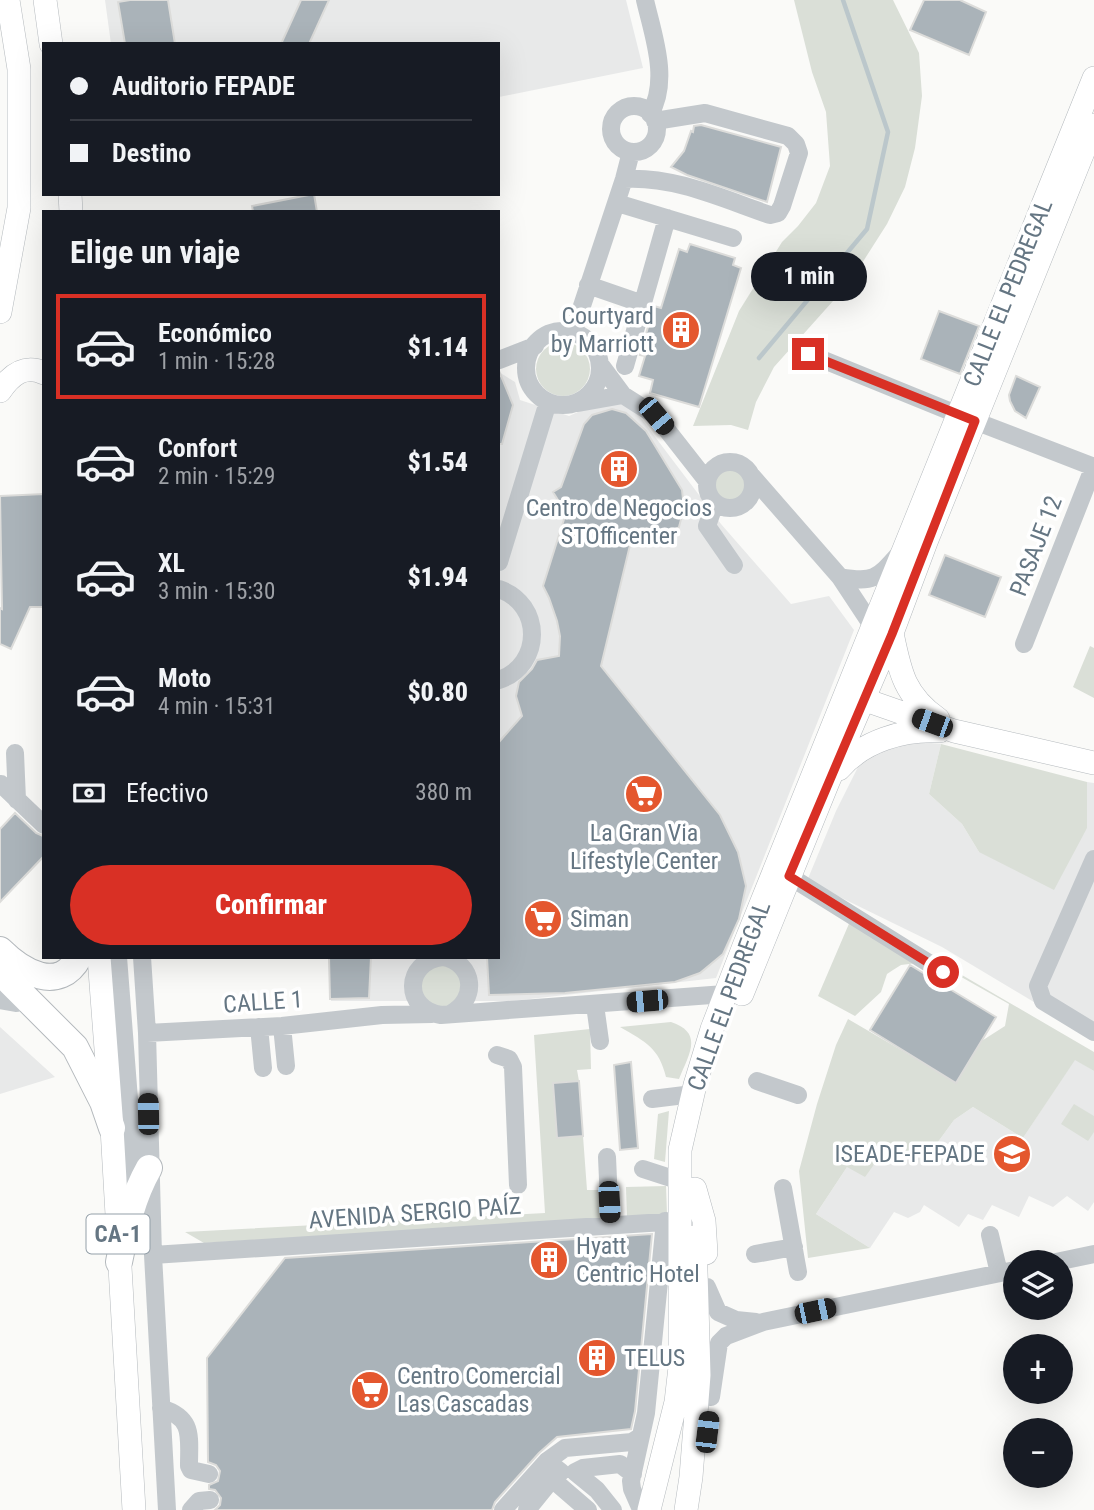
<!DOCTYPE html>
<html lang="es">
<head>
<meta charset="utf-8">
<style>
  body { margin:0; font-family:"Roboto Condensed",sans-serif; background:#20242c; color:#f1f3f6; height:100vh; display:flex; flex-direction:column; font-size:26px; white-space:nowrap }
  * { box-sizing:border-box; margin:0 }
  p { font-size:23px; color:#9ea1a6 }
  .icon { flex:none; width:38px; height:38px; fill:none; stroke:currentColor; stroke-width:2; stroke-linecap:round; stroke-linejoin:round }
  .map { position:relative; flex:1; overflow:hidden }
  .details { position:absolute; left:42px; top:210px; width:458px; height:749px; display:flex; flex-direction:column; background:#171b24; border-radius:0px; box-shadow:0 7px 28px #0002 }
  .details>* { flex:none }
  .guide { position:absolute; left:42px; top:42px; width:458px; height:154px; border-radius:0px; box-shadow:0 7px 28px #0002; display:grid; align-content:center; height:154px; padding:0 28px; background:#171b24 }
  .tools { position:absolute; left:1003px; top:1250px; display:grid; gap:14px }
  .tools a { display:grid; place-items:center; width:70px; height:70px; border-radius:50%; background:#171b24; box-shadow:0 7px 28px #0002; font-size:35px }
  .end { position:absolute; width:32px; height:32px; margin:-16px; border:9px solid #d93025; background:#fff; box-shadow:0 0 0 4px #fff }
  .from { border-radius:50% }
  .bubble { position:absolute; height:49px; border-radius:24px; background:#171b24; box-shadow:0 7px 28px #0002; font-size:23px; font-weight:800; line-height:49px; text-align:center }
  .car { position:absolute; width:21px; height:42px; margin:-21px -10px; border-radius:9px; box-shadow:0 0 5px 2px #0007; background:linear-gradient(#222 24%,#8ab4d8 0 40%,#222 0 76%,#8ab4d8 0 86%,#222 0) }
  .guide b { display:flex; align-items:center; gap:24px; height:66px; font-size:26px }
  .guide b+b { border-top:2px solid #363941 }
  .guide i { width:18px; height:18px; background:#f1f3f6 }
  ul { padding:0; list-style:none }
  li { display:flex; align-items:center; gap:21px; height:105px; margin:0 14px 10px; padding:0 14px; border:4px solid transparent; border-radius:0px }
  li div { flex:1 }
  li b { display:block; font-size:26px }
  li em { font-style:normal; font-weight:800 }
  li.active { border-color:#d93025 }
  li>.icon { width:63px; height:63px; stroke-width:1.5 }
  h2 { padding:0 28px; font-size:32px; line-height:84px }
  .pay { display:flex; align-items:center; gap:18px; height:77px; padding:0 28px; font-size:26px }
  .pay p { margin-inline-start:auto }
  .action { display:flex; gap:14px; margin-top:auto; padding:14px 28px }
  .action a { flex:1; height:80px; border-radius:42px; background:#d93025; color:#fff; font-size:28px; font-weight:800; line-height:80px; text-align:center }
  .map>svg:first-child { display:block }
  .built { fill:#e8e9e9 }
  .green { fill:#dadfd7 }
  .lines { fill:none; stroke-linecap:round; stroke-linejoin:round }
  .stream { stroke:#bbc7cb; stroke-width:4.5 }
  .building { fill:#aab3b9; stroke:#dcdcda; stroke-width:2 }
  .major-casing { stroke:#b5babe; stroke-width:24 }
  .highway-casing { stroke:#b4b9bd; stroke-width:28 }
  .minor { stroke:#c3c8cc; stroke-width:18 }
  .major { stroke:#fff; stroke-width:23 }
  .highway { stroke:#fff; stroke-width:26 }
  .route { stroke:#d93025; stroke-width:9 }
  .labels { text-anchor:middle; dominant-baseline:central; stroke-width:7; stroke-linejoin:round; paint-order:stroke }
  .shield { fill:#fff; stroke:#939fa8; stroke-width:2 }
  .shield-label { font-size:23px; font-weight:bold; fill:#657683 }
  .street-label { font-size:24px; fill:#657683; stroke:#fff }
  .poi-label { font-size:24px; fill:#657683; stroke:#fff; text-anchor:start }
</style>
</head>
<body>
<div class="map">
<svg width="1094" height="1510" viewBox="0 0 1094 1510">
  <rect width="100%" height="100%" fill="#fafaf8"/>
  <path class="built" d="M 105,0 L 626,0 L 643,68 L 499,97 L 499,44 L 111,44 Z
    M 499,372 L 515,382 L 520,400 L 569,416 L 598,403 L 616,402 L 634,409 L 721,524 L 791,604 L 829,596 L 854,630 L 716,978 L 512,1001 L 331,1001 L 328,957 L 499,957 Z
    M 912,741 L 941,744 L 929,794 L 962,824 L 979,852 L 1087,828 L 1087,782 L 1094,783 L 1094,1038 L 942,947 L 807,881 L 836,811 L 860,763 L 870,756 Z
    M 0,1027 L 55,1077 L 0,1094 Z
    M 1075,1059 L 1094,1071 L 1094,1202 L 1088,1211 L 1067,1196 L 1053,1207 L 1029,1196 L 1019,1217 L 992,1205 L 983,1220 L 968,1214 L 959,1227 L 924,1205 L 920,1212 L 908,1218 L 894,1212 L 870,1248 L 816,1214 L 847,1167 L 883,1152 L 912,1147 L 927,1157 L 954,1120 L 973,1107 L 1023,1138 Z"/>
  <path class="green" d="M 794,0 L 893,0 L 919,53 L 922,96 L 915,148 L 905,187 L 887,224 L 850,282 L 774,367 L 756,402 L 748,430 L 731,425 L 693,426 L 739,311 L 782,242 L 798,226 L 816,203 L 830,166 L 826,112 L 812,72 Z
    M536 369a27 27 0 1 1 54 0a27 27 0 1 1-54 0Z
    M714 485a16 16 0 1 1 32 0a16 16 0 1 1-32 0Z
    M 1090,646 L 1094,648 L 1094,698 L 1073,687 Z
    M 941,744 L 1087,782 L 1087,828 L 1054,890 L 979,852 L 962,824 L 929,794 Z
    M 854,912 L 1094,1052 L 1094,1071 L 1075,1060 L 1023,1138 L 973,1107 L 954,1120 L 927,1157 L 912,1147 L 901,1158 L 889,1158 L 883,1152 L 865,1177 L 847,1167 L 816,1214 L 870,1248 L 808,1258 L 799,1171 L 817,1104 L 836,1045 L 848,1019 L 956,1082 L 980,1042 L 1005,1026 L 1009,1004 L 933,961 L 901,965 L 893,970 L 887,974 L 881,992 L 855,1016 L 818,996 Z
    M 434,966 L 448,966 L 460,974 L 462,995 L 446,1009 L 425,1002 C 420,982 417,979 434,966 Z
    M 671,1022 C 704,1033 689,1054 679,1079 L 666,1077 C 659,1048 646,1042 620,1027 Z
    M 590,1029 L 591,1069 L 577,1070 L 579,1081 L 553,1084 L 557,1138 L 583,1136 L 587,1190 L 599,1190 L 601,1221 L 204,1243 L 185,1232 L 545,1213 L 534,1035 Z
    M 1074,1104 L 1094,1116 L 1094,1132 L 1088,1141 L 1061,1124 Z
    M 669,1111 L 665,1162 L 654,1159 L 658,1114 Z
    M 666,1186 L 667,1214 L 627,1218 L 626,1187 Z"/>
  <g class="lines">
    <path class="stream" d="M 759,358 L 867,229 L 888,132 L 843,0"/>
  </g>
  <path class="building" d="M 130,0 L 168,0 L 175,44 L 125,44 L 118,2 Z
    M 301,0 L 329,0 L 309,44 L 281,44 Z
    M 924,0 L 960,0 L 986,12 L 969,55 L 910,30 Z
    M 701,125 L 781,147 L 767,202 L 687,175 L 671,167 L 684,151 L 691,131 L 693,132 L 694,126 Z
    M 314,194 L 317,212 L 253,212 L 252,206 Z
    M 690,244 L 735,258 L 733,265 L 741,268 L 699,407 L 650,393 L 653,380 L 639,376 L 645,356 L 640,355 L 654,306 L 661,308 L 679,249 L 687,252 Z
    M 939,311 L 979,326 L 960,374 L 921,359 Z
    M 499,371 L 513,405 L 502,444 L 499,444 Z
    M 1016,376 L 1040,387 L 1026,418 L 1015,411 L 1010,401 L 1009,395 Z
    M 612,409 L 626,413 L 646,431 L 682,490 L 684,508 L 679,527 L 663,540 L 654,532 L 631,541 L 601,666 L 720,815 L 738,852 L 746,886 L 739,919 L 723,954 L 700,973 L 675,982 L 565,993 L 489,995 L 487,957 L 499,957 L 499,742 L 522,716 L 516,696 L 519,682 L 532,669 L 537,660 L 559,656 L 560,636 L 557,621 L 549,598 L 543,586 L 566,513 L 553,492 L 561,487 L 584,424 L 592,415 Z
    M 44,494 L 44,607 L 30,607 L 11,649 L 0,644 L 0,608 L 2,609 L 0,496 Z
    M 945,555 L 1001,577 L 985,617 L 929,595 Z
    M 15,813 L 36,833 L 43,836 L 44,856 L 0,902 L 0,829 Z
    M 329,957 L 371,957 L 369,998 L 330,999 Z
    M 910,965 L 996,1017 L 956,1083 L 870,1030 Z
    M 631,1062 L 638,1148 L 620,1150 L 614,1065 Z
    M 579,1081 L 583,1136 L 557,1138 L 553,1083 Z
    M 652,1234 L 635,1411 L 631,1429 L 557,1437 L 539,1453 L 495,1502 L 492,1510 L 215,1510 L 220,1505 L 221,1498 L 215,1490 L 209,1489 L 209,1485 L 218,1481 L 220,1471 L 216,1465 L 208,1462 L 207,1358 L 285,1258 Z"/>
  <g class="lines">
    <defs>
      <path id="major" d="M 45,0 L 51,44
        M 70,194 L 71,212
        M 0,312 L 19,208 L 19,69 L 8,0
        M 0,391 C 11,375 24,364 44,373
        M 892,633 C 900,672 904,695 938,719
        M 851,695 L 954,731 L 1094,763
        M 839,769 C 863,741 903,729 940,731
        M 99,957 L 112,1128 L 134,1510
        M 742,994 L 828,782 L 892,633 L 926,542 L 1094,125
        M 695,1189 L 704,1221 L 706,1253
        M 649,1510 L 676,1402 L 680,1367 L 680,1150 L 695,1085 L 712,1029 L 744,946 L 1094,78
        M 686,1510 L 691,1477 L 699,1375 L 695,1237"/>
      <path id="highway" d="M 0,950 C 22,972 59,994 79,957
        M 0,972 L 75,1047 L 103,1102 L 112,1128
        M 119,1262 C 126,1228 132,1198 149,1168"/>
    </defs>
    <use href="#major" class="major-casing"/>
    <use href="#highway" class="highway-casing"/>
    <path class="minor" d="M 645,0 C 653,35 670,80 650,114
      M611 129a23 23 0 1 1 46 0a23 23 0 1 1-46 0Z
      M 624,179 C 675,176 723,199 770,215 L 778,213 L 782,206 L 799,153 L 796,144 L 788,136 L 705,113 L 655,121
      M 617,203 L 733,238
      M 588,285 L 643,304
      M526 368a37 37 0 1 1 74 0a37 37 0 1 1-74 0Z
      M 573,333 L 624,179 L 631,152
      M 809,354 L 959,415 L 1094,467
      M 499,360 L 535,346
      M 600,364 L 623,395 L 656,416 L 707,481
      M 625,366 L 667,218
      M 578,403 L 623,395
      M707 485a23 23 0 1 1 46 0a23 23 0 1 1-46 0Z
      M 750,474 L 840,577 L 873,627
      M 715,503 L 707,526 L 734,565
      M 499,562 L 548,402
      M 840,577 C 873,583 877,579 899,554
      M 499,589 C 543,604 543,665 499,680
      M 1024,644 L 1094,466
      M 15,753 L 17,800
      M 1,784 L 44,825
      M 1094,859 L 1038,986 L 1043,1001 L 1094,1032
      M 789,876 L 943,972
      M 118,957 L 136,1190
      M 142,957 L 147,1033 L 153,1255 L 167,1510
      M 442,957 C 404,962 403,1009 441,1015 L 725,994
      M 443,957 C 475,963 478,1000 450,1014
      M 0,1000 L 16,1003
      M 595,1005 L 600,1041
      M 282,1026 L 286,1066
      M 259,1027 L 263,1068
      M 147,1033 L 282,1026 L 382,1015 L 432,1014
      M 497,1055 L 509,1059 L 513,1067 L 518,1185
      M 757,1081 L 798,1095
      M 652,1099 L 693,1094
      M 607,1157 L 610,1225
      M 643,1169 L 680,1181
      M 783,1188 L 798,1272
      M 990,1235 L 999,1273
      M 755,1254 L 794,1247
      M 153,1255 L 680,1221
      M 1056,1262 L 1094,1254
      M 707,1287 L 718,1312 L 736,1320 L 756,1322
      M 711,1397 L 719,1343 L 726,1336 L 763,1322 L 1015,1270
      M 161,1408 C 194,1418 189,1436 189,1466 L 191,1470 L 209,1474
      M 552,1479 L 588,1510
      M 639,1505 L 632,1489 L 631,1481 L 646,1413 L 665,1221
      M 191,1510 L 199,1501 L 210,1500
      M 503,1510 L 547,1461 L 565,1448 L 632,1442 L 640,1437
      M 527,1510 L 552,1479 L 561,1472 L 547,1461
      M 613,1510 L 597,1490 L 575,1472 L 583,1468 L 620,1464 L 633,1474"/>
    <use href="#major" class="major"/>
    <use href="#highway" class="highway"/>
  </g>
  <g class="lines">
    <path class="route" d="M 808,354 L 975,421 L 892,634 L 789,876 L 943,972"/>
  </g>
  <defs>
    <symbol id="building-disc" viewBox="-11 -11 22 22"><circle r="9.5" fill="#e4572e" stroke="#fff"/><path d="M-4-6H4V6H1V3H-1V6H-4ZM-2.5-4.3h1.7v1.8h-1.7ZM.8-4.3h1.7v1.8H.8ZM-2.5-1h1.7V.8h-1.7ZM.8-1h1.7V.8H.8Z" fill="#fff"/></symbol>
    <symbol id="supermarket-disc" viewBox="-11 -11 22 22"><circle r="9.5" fill="#e4572e" stroke="#fff"/><path d="M-6-5.5h2.5l.6 2H6L4.5 2H-2.5L-4.4-4H-6ZM-1.5 3.2a1.3 1.3 0 1 0 .1 0ZM3 3.2a1.3 1.3 0 1 0 .1 0Z" fill="#fff"/></symbol>
    <symbol id="university-disc" viewBox="-11 -11 22 22"><circle r="9.5" fill="#e4572e" stroke="#fff"/><path d="M0-5L7-2L0 1L-7-2ZM-4 1L0 2.5L4 1V4Q0 6-4 4Z" fill="#fff"/></symbol>
  </defs>
  <g fill-rule="evenodd">
    <use href="#building-disc" x="659" y="308" width="44" height="44"/>
    <use href="#building-disc" x="597" y="447" width="44" height="44"/>
    <use href="#supermarket-disc" x="622" y="772" width="44" height="44"/>
    <use href="#supermarket-disc" x="521" y="897" width="44" height="44"/>
    <use href="#university-disc" x="990" y="1132" width="44" height="44"/>
    <use href="#building-disc" x="527" y="1238" width="44" height="44"/>
    <use href="#building-disc" x="575" y="1336" width="44" height="44"/>
    <use href="#supermarket-disc" x="348" y="1368" width="44" height="44"/>
  </g>
  <g class="labels">
    <rect class="shield" x="86.5" y="1214.5" width="63" height="39" rx="5"/>
    <g class="shield-label">
      <text x="118" y="1234">CA-1</text>
    </g>
    <g class="street-label">
      <text transform="translate(1008 293) rotate(-68)">CALLE EL PEDREGAL</text>
      <text transform="translate(1036 546) rotate(-69)">PASAJE 12</text>
      <text transform="translate(729 996) rotate(-70)">CALLE EL PEDREGAL</text>
      <text transform="translate(263 1002) rotate(-4)">CALLE 1</text>
      <text transform="translate(415 1213) rotate(-4)">AVENIDA SERGIO PAÍZ</text>
    </g>
    <g class="poi-label">
      <text x="654" y="316" text-anchor="end">Courtyard<tspan x="654" dy="28">by Marriott</tspan></text>
      <text x="619" y="508" text-anchor="middle">Centro de Negocios<tspan x="619" dy="28">STOfficenter</tspan></text>
      <text x="644" y="833" text-anchor="middle">La Gran Via<tspan x="644" dy="28">Lifestyle Center</tspan></text>
      <text x="570" y="919">Siman</text>
      <text x="985" y="1154" text-anchor="end">ISEADE-FEPADE</text>
      <text x="576" y="1246">Hyatt<tspan x="576" dy="28">Centric Hotel</tspan></text>
      <text x="624" y="1358">TELUS</text>
      <text x="397" y="1376">Centro Comercial<tspan x="397" dy="28">Las Cascadas</tspan></text>
    </g>
  </g>
</svg>
<div class="tools">
<a><svg class="icon" aria-label="layers" viewBox="0 0 24 24"><path d="M12 4l9 5-9 5-9-5zM3 14l9 5 9-5"/></svg></a>
<a>+</a>
<a>−</a>
</div>
<i class="end from" style="left:943px;top:972px"></i>
<i class="end" style="left:808px;top:354px"></i>
<div class="bubble" style="left:751px;top:252px;width:116px">1 min</div>
<i class="car" style="left:656px;top:416px;rotate:140deg"></i>
<i class="car" style="left:932px;top:723px;rotate:290deg"></i>
<i class="car" style="left:647px;top:1001px;rotate:265deg"></i>
<i class="car" style="left:148px;top:1114px;rotate:359deg"></i>
<i class="car" style="left:609px;top:1202px;rotate:177deg"></i>
<i class="car" style="left:815px;top:1311px;rotate:78deg"></i>
<i class="car" style="left:707px;top:1432px;rotate:7deg"></i>
<div class="guide">
<b><i class="from"></i>Auditorio FEPADE</b>
<b><i></i>Destino</b>
</div>
<section class="details">
<h2>Elige un viaje</h2>
<ul>
<li class="active"><svg class="icon" aria-label="car" viewBox="0 0 24 24"><path d="M5 17H2v-5l4-1 3-4h7l3 4 3 1v5h-3M9 17h6M6 11h13"/><circle cx="7" cy="17" r="2"/><circle cx="17" cy="17" r="2"/></svg><div><b>Económico</b><p>1 min · 15:28</p></div><em>$1.14</em></li>
<li><svg class="icon" aria-label="car" viewBox="0 0 24 24"><path d="M5 17H2v-5l4-1 3-4h7l3 4 3 1v5h-3M9 17h6M6 11h13"/><circle cx="7" cy="17" r="2"/><circle cx="17" cy="17" r="2"/></svg><div><b>Confort</b><p>2 min · 15:29</p></div><em>$1.54</em></li>
<li><svg class="icon" aria-label="car" viewBox="0 0 24 24"><path d="M5 17H2v-5l4-1 3-4h7l3 4 3 1v5h-3M9 17h6M6 11h13"/><circle cx="7" cy="17" r="2"/><circle cx="17" cy="17" r="2"/></svg><div><b>XL</b><p>3 min · 15:30</p></div><em>$1.94</em></li>
<li><svg class="icon" aria-label="car" viewBox="0 0 24 24"><path d="M5 17H2v-5l4-1 3-4h7l3 4 3 1v5h-3M9 17h6M6 11h13"/><circle cx="7" cy="17" r="2"/><circle cx="17" cy="17" r="2"/></svg><div><b>Moto</b><p>4 min · 15:31</p></div><em>$0.80</em></li>
</ul>
<div class="pay"><svg class="icon" aria-label="cash" viewBox="0 0 24 24"><path d="M3 7h18v10H3z"/><circle cx="12" cy="12" r="2"/></svg>Efectivo<p>380 m</p></div>
<div class="action"><a>Confirmar</a></div>
</section>
</div>
</body>
</html>
